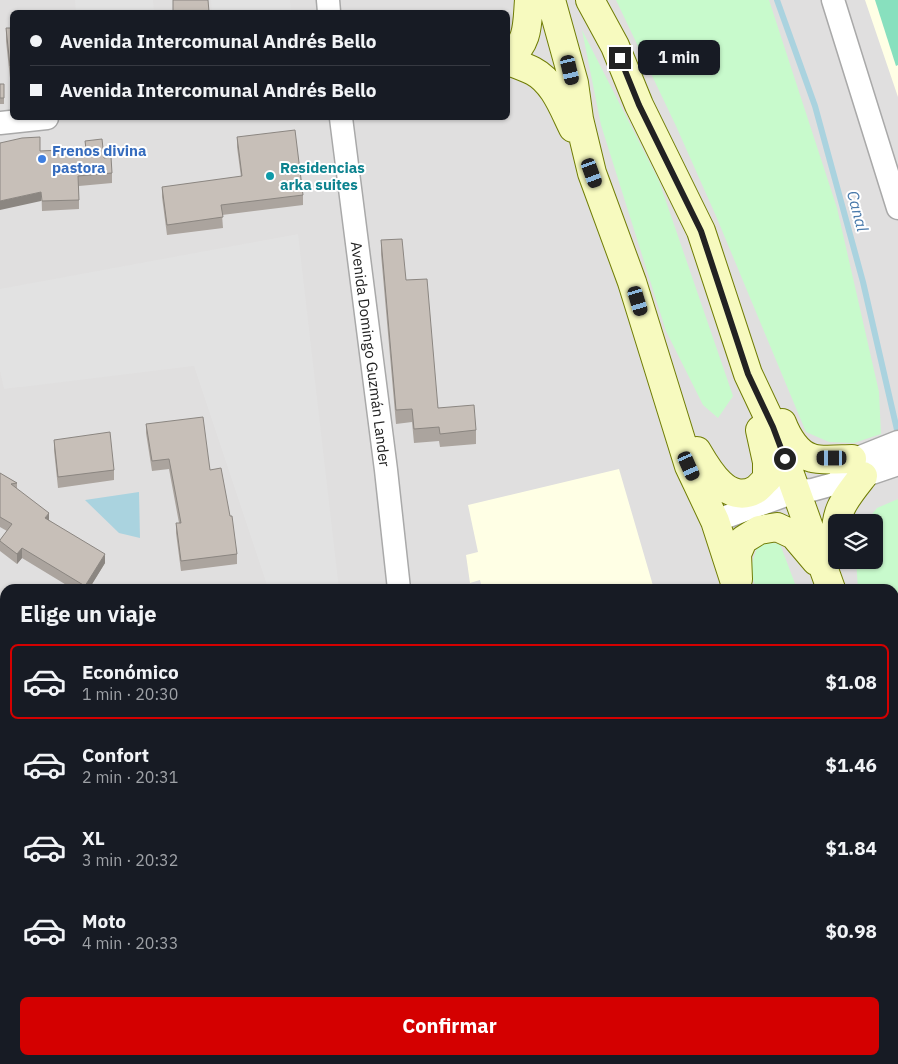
<!DOCTYPE html>
<html lang="es">
<head>
<meta charset="utf-8">
<style>
  body { margin:0; font-family:"IBM Plex Sans",sans-serif; background:#20242c; color:#f1f3f6; height:100vh; display:flex; flex-direction:column; font-size:19px; white-space:nowrap }
  * { box-sizing:border-box; margin:0 }
  p { font-size:16px; color:#9ea1a6 }
  .icon { flex:none; width:28px; height:28px; fill:none; stroke:currentColor; stroke-width:2; stroke-linecap:round; stroke-linejoin:round }
  .map { position:relative; flex:1; overflow:hidden }
  .panel { position:absolute; left:0px; top:584px; width:899px; height:481px; display:flex; flex-direction:column; background:#171b24; border-radius:15px 15px 0 0; box-shadow:0 1px 4px #0004 }
  .panel>* { flex:none }
  .banner { position:absolute; left:10px; top:10px; width:500px; height:110px; border-radius:8px; box-shadow:0 1px 4px #0004; display:grid; align-content:center; height:110px; padding:0 20px; background:#171b24 }
  .fabs { position:absolute; left:828px; top:514px; display:grid; gap:10px }
  .fabs a { display:grid; place-items:center; width:55px; height:55px; border-radius:8px; background:#171b24; box-shadow:0 1px 4px #0004; font-size:25px }
  .end { position:absolute; width:22px; height:22px; margin:-11px; border:6px solid #222; background:#fff; box-shadow:0 0 0 2px #fff }
  .from { border-radius:50% }
  .bubble { position:absolute; height:35px; border-radius:8px; background:#171b24; box-shadow:0 1px 4px #0004; font-size:16px; font-weight:700; line-height:35px; text-align:center }
  .car { position:absolute; width:15px; height:30px; margin:-15px -8px; border-radius:6px; box-shadow:0 0 4px 1px #0007; background:linear-gradient(#222 24%,#8ab4d8 0 40%,#222 0 76%,#8ab4d8 0 86%,#222 0) }
  .banner b { display:flex; align-items:center; gap:18px; height:48px; font-size:19px }
  .banner b+b { border-top:1px solid #363941 }
  .banner i { width:12px; height:12px; background:#f1f3f6 }
  ul { padding:0; list-style:none }
  li { display:flex; align-items:center; gap:15px; height:75px; margin:0 10px 8px; padding:0 10px; border:2px solid transparent; border-radius:8px }
  li div { flex:1 }
  li b { display:block; font-size:19px }
  li em { font-style:normal; font-weight:700 }
  li.selected { border-color:#d40000 }
  li>.icon { width:45px; height:45px; stroke-width:1.5 }
  h2 { padding:0 20px; font-size:22px; line-height:60px }
  .primary-button { display:flex; gap:10px; margin-top:auto; padding:10px 20px }
  .primary-button a { flex:1; height:58px; border-radius:8px; background:#d40000; color:#fff; font-size:20px; font-weight:700; line-height:58px; text-align:center }
  .map>svg:first-child { display:block }
  .residential { fill:#e0dfdf; fill-rule:evenodd }
  .education { fill:#ffffe5 }
  .park { fill:#c8facc }
  .pitch { fill:#88e0be }
  .parking { fill:#e2e2e2 }
  .water { fill:#aad3df }
  .lines { fill:none; stroke-linecap:round; stroke-linejoin:round }
  .stream { stroke:#aad3df; stroke-width:6 }
  .river { stroke:#aad3df; stroke-width:38 }
  .minor-casing { stroke:#a9a9a9; stroke-width:25 }
  .secondary-casing { stroke:#707d05; stroke-width:30 }
  .minor { stroke:#fff; stroke-width:22 }
  .secondary { stroke:#f7fabf; stroke-width:28 }
  .wall { fill:#aba49e }
  .shaded-wall { fill:#8b8681 }
  .building { fill:#c7bfb8; stroke:#8b8681 }
  .route { stroke:#222; stroke-width:6 }
  .shop-dot { fill:#3f7fe0; stroke:#fff; stroke-width:2 }
  .culture-dot { fill:#0f9aa8; stroke:#fff; stroke-width:2 }
  .labels { text-anchor:middle; dominant-baseline:central; stroke-width:4; stroke-linejoin:round; paint-order:stroke }
  .shop-label { font-size:15px; font-weight:bold; fill:#366cbe; stroke:#fff; text-anchor:start }
  .culture-label { font-size:15px; font-weight:bold; fill:#0d838f; stroke:#fff; text-anchor:start }
  .street-label { font-size:15px; fill:#222; stroke:#fff }
  .water-label { font-size:16px; font-style:italic; fill:#4a7aab; stroke:#fff }
</style>
</head>
<body>
<div class="map">
<svg width="898" height="1064" viewBox="0 0 898 1064">
  <rect width="100%" height="100%" fill="#f2efe9"/>
  <path class="residential" d="M 0,0 L 898,0 L 898,1064 L 0,1064 ZM 12,12 L 508,12 L 508,118 L 12,118 ZM 836,522 L 874,522 L 874,560 L 836,560 ZM 5,589 L 894,589 L 894,1060 L 5,1060 Z"/>
  <path class="education" d="M 865,0 L 898,0 L 898,97 Z
    M 619,469 L 654,589 L 482,589 L 480,580 L 470,583 L 466,555 L 478,552 L 468,505 Z"/>
  <path class="park" d="M 616,0 L 769,0 L 837,208 L 879,392 L 881,434 L 854,443 L 829,442 L 806,432 L 716,216 L 676,126 Z
    M 582,30 L 659,181 L 733,396 L 718,418 L 703,405 L 666,331 L 601,125 Z
    M 898,499 L 898,674 L 894,665 L 894,589 L 858,589 L 856,560 L 874,560 L 874,522 L 866,522 L 877,508 Z
    M 759,541 L 780,544 L 797,589 L 756,589 L 750,570 Z"/>
  <path class="pitch" d="M 875,0 L 898,0 L 898,65 L 896,66 Z"/>
  <path class="parking" d="M 75,0 L 153,0 L 154,12 L 76,12 Z
    M 211,0 L 290,0 L 291,12 L 212,12 Z
    M 298,234 L 339,589 L 268,588 L 194,366 L 4,389 L 0,371 L 0,289 Z"/>
  <path class="water" d="M 139,492 L 140,538 L 119,533 L 85,500 Z"/>
  <g class="lines">
    <path class="stream" d="M 777,0 L 815,106 L 863,282 L 898,434"/>
    <path class="river" d="M 0,934 L 5,941
      M 81,1060 L 84,1064"/>
    <defs>
      <g id="minor">
        <path d="M 328,0 L 329,12"/>
        <path d="M 833,0 L 898,208"/>
        <path id="s1" d="M 341,118 L 386,470 L 399,589"/>
        <path d="M 0,123 L 47,118"/>
        <path d="M 838,466 L 898,442"/>
        <path d="M 715,521 L 797,491 L 812,490 L 863,476 L 898,464"/>
        <path d="M 458,1060 L 459,1064"/>
        <path d="M 645,1064 L 661,1060"/>
      </g>
      <path id="secondary" d="M 551,0 L 574,83 L 579,119 L 592,173 L 632,282 L 689,466 L 715,521 L 737,589
        M 590,0 L 615,46 L 639,105 L 701,231 L 748,374 L 773,427 L 831,589
        M 508,59 C 529,42 527,25 529,0
        M 508,61 C 516,64 525,67 533,71 C 554,82 563,108 573,128
        M 782,423 C 787,436 797,454 812,458 C 820,461 842,459 852,459
        M 697,451 C 708,470 728,505 755,490 C 760,487 763,482 767,479 L 767,462 L 760,430
        M 836,543 C 834,511 844,500 863,476
        M 738,579 L 737,554 L 743,540 L 759,530 L 777,527 L 794,535 L 816,561
        M 894,770 L 898,787
        M 894,984 L 898,992"/>
    </defs>
    <use href="#minor" class="minor-casing"/>
    <use href="#secondary" class="secondary-casing"/>
    <use href="#minor" class="minor"/>
    <use href="#secondary" class="secondary"/>
  </g>
  <path class="wall" d="M 6,28 L 12,28 L 12,78 L 10,78 L 6,41 Z
    M 0,84 L 4,84 L 4,104 L 0,104 Z
    M 237,137 L 303,195 L 303,205 L 222,215 L 223,228 L 167,235 L 162,197 L 162,187 L 241,177 L 237,147 Z
    M 85,141 L 104,158 L 112,173 L 112,183 L 79,186 L 79,209 L 42,211 L 40,151 L 85,149 Z
    M 381,240 L 406,280 L 438,408 L 476,430 L 476,444 L 440,447 L 439,441 L 414,443 L 412,422 L 396,424 L 381,254 Z
    M 146,424 L 210,470 L 237,554 L 237,564 L 181,571 L 176,533 L 176,523 L 179,523 L 169,469 L 152,471 L 146,433 Z
    M 54,440 L 114,470 L 114,480 L 58,488 L 54,450 Z
    M 0,473 L 17,483 L 17,489 L 49,520 L 105,563 L 89,589 L 73,589 L 22,558 L 17,564 L 0,551 L 0,540 L 7,531 L 0,527 Z
    M 898,890 L 898,943 L 894,931 L 894,891 Z
    M 503,1060 L 607,1060 L 591,1064 L 504,1064 Z"/>
  <path class="shaded-wall" d="M 41,192 L 41,201 L 0,210 L 0,201 Z
    M 49,513 L 49,523 L 45,518 Z
    M 22,548 L 22,558 L 17,564 L 17,554 Z
    M 105,554 L 105,563 L 89,589 L 85,589 L 85,586 Z
    M 559,1060 L 607,1060 L 591,1064 L 543,1064 Z"/>
  <path class="building" d="M 173,0 L 208,0 L 209,12 L 173,12 Z
    M 6,28 L 12,28 L 12,66 L 10,66 Z
    M 0,84 L 4,84 L 4,98 L 0,98 Z
    M 295,130 L 303,195 L 221,205 L 223,217 L 167,225 L 162,187 L 242,176 L 237,137 Z
    M 40,137 L 40,151 L 86,149 L 85,141 L 102,139 L 104,158 L 111,157 L 112,173 L 78,176 L 79,200 L 42,201 L 41,192 L 0,201 L 0,143 L 22,138 Z
    M 402,239 L 406,280 L 427,279 L 438,408 L 474,405 L 476,430 L 440,434 L 439,427 L 414,429 L 412,409 L 396,410 L 381,240 Z
    M 203,417 L 210,470 L 221,468 L 230,516 L 232,516 L 237,554 L 181,561 L 176,523 L 181,523 L 169,459 L 152,461 L 146,424 Z
    M 110,432 L 114,470 L 58,477 L 54,440 Z
    M 0,473 L 17,483 L 11,484 L 49,513 L 45,518 L 105,554 L 85,586 L 22,548 L 17,554 L 0,541 L 0,540 L 12,524 L 0,517 Z
    M 898,890 L 898,936 L 894,924 L 894,891 Z
    M 330,1060 L 403,1060 L 403,1064 L 331,1064 Z
    M 506,1060 L 559,1060 L 543,1064 L 507,1064 Z
    M 757,1060 L 871,1060 L 876,1064 L 736,1064 Z"/>
  <g class="lines">
    <path class="route" d="M 620,58 L 639,105 L 701,231 L 748,374 L 773,427 L 785,459"/>
  </g>
  <circle class="shop-dot" cx="42" cy="159" r="5"/>
  <circle class="culture-dot" cx="270" cy="176" r="5"/>
  <g class="labels">
    <g class="shop-label">
      <text x="52" y="150">Frenos divina<tspan x="52" dy="17">pastora</tspan></text>
    </g>
    <g class="culture-label">
      <text x="280" y="167">Residencias<tspan x="280" dy="17">arka suites</tspan></text>
    </g>
    <g class="street-label">
      <text stroke="none"><textPath href="#s1" startOffset="238">Avenida Domingo Guzmán Lander</textPath></text>
    </g>
    <g class="water-label">
      <text transform="translate(858 211) rotate(75)">Canal</text>
    </g>
  </g>
</svg>
<div class="fabs">
<a><svg class="icon" aria-label="layers" viewBox="0 0 24 24"><path d="M12 4l9 5-9 5-9-5zM3 14l9 5 9-5"/></svg></a>
</div>
<i class="end from" style="left:785px;top:459px"></i>
<i class="end" style="left:620px;top:58px"></i>
<div class="bubble" style="left:638px;top:40px;width:82px">1 min</div>
<i class="car" style="left:570px;top:70px;rotate:167deg"></i>
<i class="car" style="left:592px;top:173px;rotate:160deg"></i>
<i class="car" style="left:638px;top:301px;rotate:163deg"></i>
<i class="car" style="left:832px;top:458px;rotate:270deg"></i>
<i class="car" style="left:689px;top:466px;rotate:156deg"></i>
<div class="banner">
<b><i class="from"></i>Avenida Intercomunal Andrés Bello</b>
<b><i></i>Avenida Intercomunal Andrés Bello</b>
</div>
<section class="panel">
<h2>Elige un viaje</h2>
<ul>
<li class="selected"><svg class="icon" aria-label="car" viewBox="0 0 24 24"><path d="M5 17H2v-5l4-1 3-4h7l3 4 3 1v5h-3M9 17h6M6 11h13"/><circle cx="7" cy="17" r="2"/><circle cx="17" cy="17" r="2"/></svg><div><b>Económico</b><p>1 min · 20:30</p></div><em>$1.08</em></li>
<li><svg class="icon" aria-label="car" viewBox="0 0 24 24"><path d="M5 17H2v-5l4-1 3-4h7l3 4 3 1v5h-3M9 17h6M6 11h13"/><circle cx="7" cy="17" r="2"/><circle cx="17" cy="17" r="2"/></svg><div><b>Confort</b><p>2 min · 20:31</p></div><em>$1.46</em></li>
<li><svg class="icon" aria-label="car" viewBox="0 0 24 24"><path d="M5 17H2v-5l4-1 3-4h7l3 4 3 1v5h-3M9 17h6M6 11h13"/><circle cx="7" cy="17" r="2"/><circle cx="17" cy="17" r="2"/></svg><div><b>XL</b><p>3 min · 20:32</p></div><em>$1.84</em></li>
<li><svg class="icon" aria-label="car" viewBox="0 0 24 24"><path d="M5 17H2v-5l4-1 3-4h7l3 4 3 1v5h-3M9 17h6M6 11h13"/><circle cx="7" cy="17" r="2"/><circle cx="17" cy="17" r="2"/></svg><div><b>Moto</b><p>4 min · 20:33</p></div><em>$0.98</em></li>
</ul>
<div class="primary-button"><a>Confirmar</a></div>
</section>
</div>
</body>
</html>
